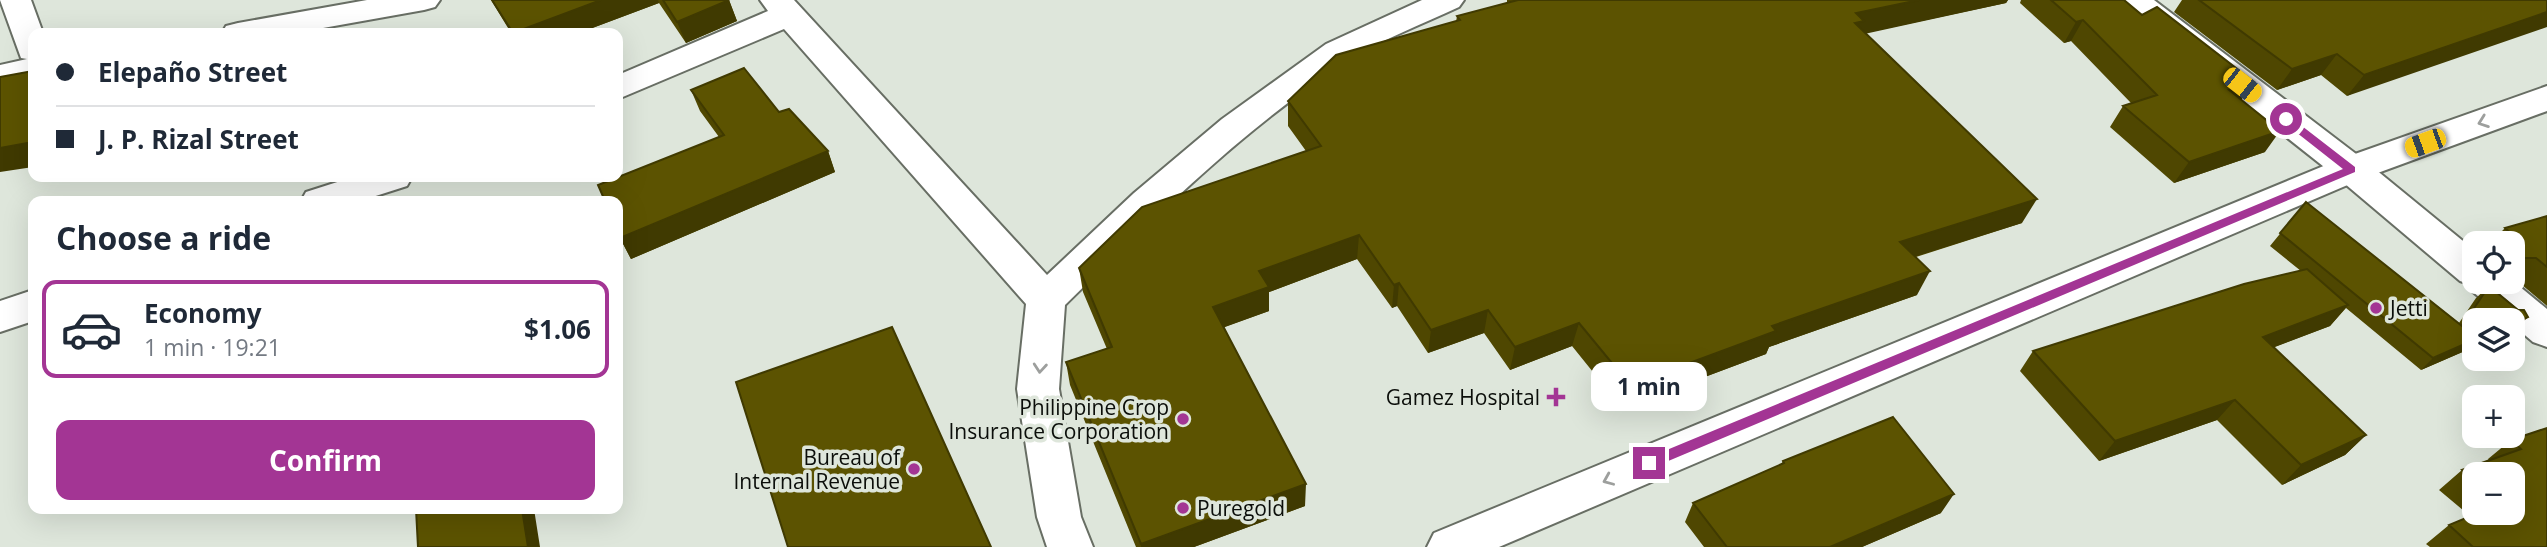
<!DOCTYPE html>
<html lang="en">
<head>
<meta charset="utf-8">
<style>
  body { margin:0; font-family:"Open Sans",sans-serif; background:#f6f6f7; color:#1f2937; height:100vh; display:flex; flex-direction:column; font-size:26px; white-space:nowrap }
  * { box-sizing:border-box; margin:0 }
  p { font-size:23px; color:#747a83 }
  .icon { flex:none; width:38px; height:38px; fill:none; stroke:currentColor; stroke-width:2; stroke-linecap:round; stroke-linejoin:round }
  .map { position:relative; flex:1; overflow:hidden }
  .side { position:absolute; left:28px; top:196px; width:595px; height:318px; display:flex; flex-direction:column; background:#fff; border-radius:14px; box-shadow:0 7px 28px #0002 }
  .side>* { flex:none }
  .guide { position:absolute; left:28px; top:28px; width:595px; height:154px; border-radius:14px; box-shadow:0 7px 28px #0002; display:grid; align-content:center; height:154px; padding:0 28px; background:#fff }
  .controls { position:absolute; left:2462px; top:231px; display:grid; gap:14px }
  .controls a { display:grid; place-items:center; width:63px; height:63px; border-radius:14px; background:#fff; box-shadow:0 7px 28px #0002; font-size:35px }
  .end { position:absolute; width:32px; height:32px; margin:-16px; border:9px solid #a33594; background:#fff; box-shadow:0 0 0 4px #fff }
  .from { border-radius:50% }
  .bubble { position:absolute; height:49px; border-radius:14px; background:#fff; box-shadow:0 7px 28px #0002; font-size:23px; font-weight:700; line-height:49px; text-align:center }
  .car { position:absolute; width:21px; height:42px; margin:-21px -10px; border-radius:9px; box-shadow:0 0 5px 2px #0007; background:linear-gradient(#f5c518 24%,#345 0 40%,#f5c518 0 76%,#345 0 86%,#f5c518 0) }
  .guide b { display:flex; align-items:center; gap:24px; height:66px; font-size:26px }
  .guide b+b { border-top:2px solid #e0e1e3 }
  .guide i { width:18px; height:18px; background:#1f2937 }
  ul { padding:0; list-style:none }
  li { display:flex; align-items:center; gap:21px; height:98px; margin:0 14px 10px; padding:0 14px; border:4px solid #e0e1e3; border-radius:14px }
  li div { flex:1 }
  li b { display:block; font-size:26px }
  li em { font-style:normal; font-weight:700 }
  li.on { border-color:#a33594 }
  li>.icon { width:63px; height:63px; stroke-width:1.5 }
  h2 { padding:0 28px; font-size:32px; line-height:84px }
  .action { display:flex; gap:14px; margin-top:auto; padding:14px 28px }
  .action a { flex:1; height:80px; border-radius:14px; background:#a33594; color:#fff; font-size:28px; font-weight:700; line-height:80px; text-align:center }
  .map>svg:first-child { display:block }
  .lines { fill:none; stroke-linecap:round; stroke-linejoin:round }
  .minor-casing { stroke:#686e64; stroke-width:4 }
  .secondary-casing { stroke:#686e64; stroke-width:4 }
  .minor { fill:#fff; fill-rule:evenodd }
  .secondary { fill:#fff; fill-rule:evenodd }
  .wall { fill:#4f4701; fill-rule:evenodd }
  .shaded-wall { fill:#403a01 }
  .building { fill:#5c5301; stroke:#403a01; stroke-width:2 }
  .oneway { stroke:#9d9f9d }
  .route { fill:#a33594 }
  .poi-dot { fill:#a33594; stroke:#dee6db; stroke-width:2.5 }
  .labels { text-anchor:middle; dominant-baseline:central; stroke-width:7; stroke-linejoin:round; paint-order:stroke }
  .poi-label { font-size:21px; fill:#0b0e0a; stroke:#dee6db; text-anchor:end }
</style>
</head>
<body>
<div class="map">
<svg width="2547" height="547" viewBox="0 0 2547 547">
  <rect width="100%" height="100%" fill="#dee6db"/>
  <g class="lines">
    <defs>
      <path id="minor" d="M 0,0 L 31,0 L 43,33 L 33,33 L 33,80 L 0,87 L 0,65 L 27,59 L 21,58 Z
        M 367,0 L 440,0 L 435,7 L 424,10 L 295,33 L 222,33 L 226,26 L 238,23 Z
        M 760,0 L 794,0 L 1047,275 L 1134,193 L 1222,119 L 1326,44 L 1422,0 L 1464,0 L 1459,7 C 1423,24 1382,39 1348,61 C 1243,128 1154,218 1065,305 L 1059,389 L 1081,517 L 1093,547 L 1047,547 L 1037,517 L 1017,389 L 1026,304 L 784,29 L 618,99 L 618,75 L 768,11 Z
        M 2117,0 L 2154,0 L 2364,160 L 2474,250 L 2474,282 L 2513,281 L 2547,309 L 2547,347 L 2533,342 L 2513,325 L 2513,320 L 2507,320 L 2473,292 L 2469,284 L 2460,281 L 2338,178 L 2122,7 Z
        M 353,177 L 412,177 L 407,186 L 360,201 L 301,201 L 306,192 Z
        M 33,290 L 33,321 L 0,332 L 0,301 Z"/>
      <path id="secondary" d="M 2547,86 L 2547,111 L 2364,178 L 1499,547 L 1427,547 L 1434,533 L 2338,160 Z"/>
    </defs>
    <use href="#minor" class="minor-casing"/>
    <use href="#secondary" class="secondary-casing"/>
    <use href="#minor" class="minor"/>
    <use href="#secondary" class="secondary"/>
  </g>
  <path class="wall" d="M 491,0 L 729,0 L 737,21 L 686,43 L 659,3 L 579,33 L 511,33 Z
    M 1507,0 L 2008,0 L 2006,3 L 1865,33 L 2022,223 L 1916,257 L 1917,295 L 1769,347 L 1766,354 L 1622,408 L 1572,346 L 1510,370 L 1484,333 L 1428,353 L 1397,306 L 1392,308 L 1357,259 L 1269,292 L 1269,311 L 1224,327 L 1305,506 L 1194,547 L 1136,547 L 1070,385 L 1066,362 L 1107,349 L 1083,292 L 1079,268 L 1306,151 L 1288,126 L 1288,101 L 1456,22 L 1457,16 L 1507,3 Z
    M 2021,0 L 2124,0 L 2241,99 L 2265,152 L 2174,183 L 2110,127 L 2123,106 L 2131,103 L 2071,41 L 2064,43 L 2020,3 Z
    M 2182,0 L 2547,0 L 2347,96 L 2321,75 L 2277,90 L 2174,12 Z
    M 691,90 L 779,112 L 828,151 L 835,172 L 631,259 L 620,238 L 719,137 L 700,111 Z
    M 2306,202 L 2459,323 L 2476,298 L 2489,286 L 2528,317 L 2513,330 L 2513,320 L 2474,320 L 2474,347 L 2421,370 L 2346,308 L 2330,326 L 2274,347 L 2366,435 L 2345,455 L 2282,485 L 2217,420 L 2099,461 L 2020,371 L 2033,351 L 2301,271 L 2270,246 Z
    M 2547,216 L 2547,306 L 2515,279 L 2513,279 L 2513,243 L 2490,243 L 2505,228 Z
    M 2547,428 L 2547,547 L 2430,547 L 2426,544 L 2449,525 L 2470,516 L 2439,490 L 2462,470 L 2489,461 L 2488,459 L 2511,440 ZM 2474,474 L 2513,513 L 2474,513 Z
    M 1783,461 L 1941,513 L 1862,547 L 1704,547 L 1685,522 L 1693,503 L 1782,464 Z"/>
  <path class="shaded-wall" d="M 601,0 L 658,0 L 659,3 L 579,33 L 513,33 Z
    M 729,0 L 737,21 L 686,43 L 677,22 Z
    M 1919,0 L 2008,0 L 2006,3 L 1846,38 L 1856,13 Z
    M 2547,12 L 2547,27 L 2347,96 L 2364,75 Z
    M 2083,20 L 2071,41 L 2064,43 L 2076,22 Z
    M 2337,54 L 2321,75 L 2277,90 L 2292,69 Z
    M 2254,82 L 2239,103 L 2229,90 Z
    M 2280,131 L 2265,152 L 2174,183 L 2189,162 Z
    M 33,142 L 33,167 L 0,172 L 0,148 Z
    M 828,151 L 835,172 L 631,259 L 620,238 Z
    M 2037,199 L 2022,223 L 1888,265 L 1900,242 Z
    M 1359,235 L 1357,259 L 1269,292 L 1269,311 L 1214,331 L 1213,307 L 1259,271 Z
    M 1930,271 L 1917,295 L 1769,347 L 1766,354 L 1622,408 L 1630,385 L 1772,326 Z
    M 1399,283 L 1397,306 L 1392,308 L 1394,285 Z
    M 2348,305 L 2330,326 L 2246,358 L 2263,337 Z
    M 1488,310 L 1484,333 L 1428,353 L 1431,330 Z
    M 2528,317 L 2514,330 L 2513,330 L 2513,324 Z
    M 1579,323 L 1572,346 L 1510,370 L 1515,347 Z
    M 2474,340 L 2474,347 L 2421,370 L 2433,358 Z
    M 2235,400 L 2217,420 L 2099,461 L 2115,441 Z
    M 2366,435 L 2345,455 L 2282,485 L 2301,465 Z
    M 1306,484 L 1305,506 L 1194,547 L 1141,547 L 1141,544 Z
    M 1954,494 L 1941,513 L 1862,547 L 1830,547 Z
    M 522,509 L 534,509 L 540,547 L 528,547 Z"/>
  <path class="building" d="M 492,0 L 601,0 L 513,33 Z
    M 663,0 L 729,0 L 677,22 Z
    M 1518,0 L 1919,0 L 1856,13 L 1864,21 L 1855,23 L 2037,199 L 1900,242 L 1930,271 L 1772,326 L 1776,331 L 1630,385 L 1579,323 L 1515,347 L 1488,310 L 1431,330 L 1399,283 L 1394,285 L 1359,235 L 1259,271 L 1269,287 L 1213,307 L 1306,484 L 1141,544 L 1066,362 L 1112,347 L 1079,268 L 1142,207 L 1321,146 L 1288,101 L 1336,55 L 1460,20 L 1457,16 Z
    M 2051,0 L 2124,0 L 2142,15 L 2157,7 L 2254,82 L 2229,90 L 2280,131 L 2189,162 L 2123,106 L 2157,95 L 2083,20 L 2076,22 Z
    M 2199,0 L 2547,0 L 2547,12 L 2364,75 L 2337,54 L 2292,69 Z
    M 744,68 L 779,112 L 789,109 L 828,151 L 620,238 L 618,233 L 618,201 L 605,201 L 598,185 L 724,135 L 691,90 Z
    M 33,71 L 33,142 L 0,148 L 0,77 Z
    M 2306,202 L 2462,326 L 2489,286 L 2518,310 L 2524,310 L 2528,317 L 2513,324 L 2513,320 L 2474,320 L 2474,340 L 2433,358 L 2280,233 Z
    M 2547,216 L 2547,267 L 2536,258 L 2513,258 L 2513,253 L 2520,242 L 2505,228 Z
    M 2307,269 L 2348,305 L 2263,337 L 2366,435 L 2301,465 L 2235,400 L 2115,441 L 2033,351 L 2244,284 Z
    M 33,320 L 33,333 L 31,321 Z
    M 892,327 L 991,547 L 788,547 L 736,382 Z
    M 1893,417 L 1954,494 L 1830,547 L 1727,547 L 1693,503 L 1784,463 L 1783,461 Z
    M 2547,428 L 2547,547 L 2473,547 L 2449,525 L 2478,513 L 2513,513 L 2513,474 L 2474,474 L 2474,481 L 2462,470 L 2521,449 L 2511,440 Z
    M 416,509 L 522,509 L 528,547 L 418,547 Z"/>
  <defs><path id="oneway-chevron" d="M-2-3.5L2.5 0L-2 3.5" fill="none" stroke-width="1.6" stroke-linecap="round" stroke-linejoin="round" transform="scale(1.75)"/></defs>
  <g class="oneway">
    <use href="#oneway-chevron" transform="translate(2483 122) rotate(160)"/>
    <use href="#oneway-chevron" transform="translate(1040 368) rotate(95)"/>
    <use href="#oneway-chevron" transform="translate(1608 480) rotate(157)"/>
  </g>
  <path class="route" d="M 2282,116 L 2289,116 L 2355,167 L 2355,172 L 1654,467 L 1645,467 L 1645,459 L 2343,169 L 2282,121 Z"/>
  <g class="poi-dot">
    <circle cx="2376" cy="308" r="7"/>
    <path d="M1552.5 386.5h7v7h7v7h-7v7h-7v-7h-7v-7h7z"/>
    <circle cx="1183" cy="419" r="7"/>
    <circle cx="914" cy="469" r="7"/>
    <circle cx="1183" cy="508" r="7"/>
  </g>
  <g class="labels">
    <g class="poi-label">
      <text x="2390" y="308" text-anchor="start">Jetti</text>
      <text x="1540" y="397">Gamez Hospital</text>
      <text x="1169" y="407">Philippine Crop<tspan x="1169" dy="24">Insurance Corporation</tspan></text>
      <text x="900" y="457">Bureau of<tspan x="900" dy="24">Internal Revenue</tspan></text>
      <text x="1197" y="508" text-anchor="start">Puregold</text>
    </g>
  </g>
</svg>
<div class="controls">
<a><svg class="icon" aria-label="locate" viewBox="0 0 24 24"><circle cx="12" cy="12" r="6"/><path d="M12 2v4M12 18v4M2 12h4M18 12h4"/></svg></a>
<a><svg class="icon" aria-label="layers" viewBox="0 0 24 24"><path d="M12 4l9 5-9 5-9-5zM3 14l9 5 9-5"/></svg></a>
<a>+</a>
<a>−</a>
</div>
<i class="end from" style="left:2286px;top:119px"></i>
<i class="end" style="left:1649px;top:463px"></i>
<div class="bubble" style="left:1591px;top:362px;width:116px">1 min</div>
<i class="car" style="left:2242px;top:85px;rotate:128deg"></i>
<i class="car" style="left:2425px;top:143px;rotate:250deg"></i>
<div class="guide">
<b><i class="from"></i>Elepaño Street</b>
<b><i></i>J. P. Rizal Street</b>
</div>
<section class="side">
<h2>Choose a ride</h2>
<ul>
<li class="on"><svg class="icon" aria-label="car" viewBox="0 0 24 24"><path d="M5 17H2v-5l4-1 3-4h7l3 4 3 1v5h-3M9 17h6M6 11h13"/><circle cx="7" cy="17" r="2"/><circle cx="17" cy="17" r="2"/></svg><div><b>Economy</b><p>1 min · 19:21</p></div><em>$1.06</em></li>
</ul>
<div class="action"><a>Confirm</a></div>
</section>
</div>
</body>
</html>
